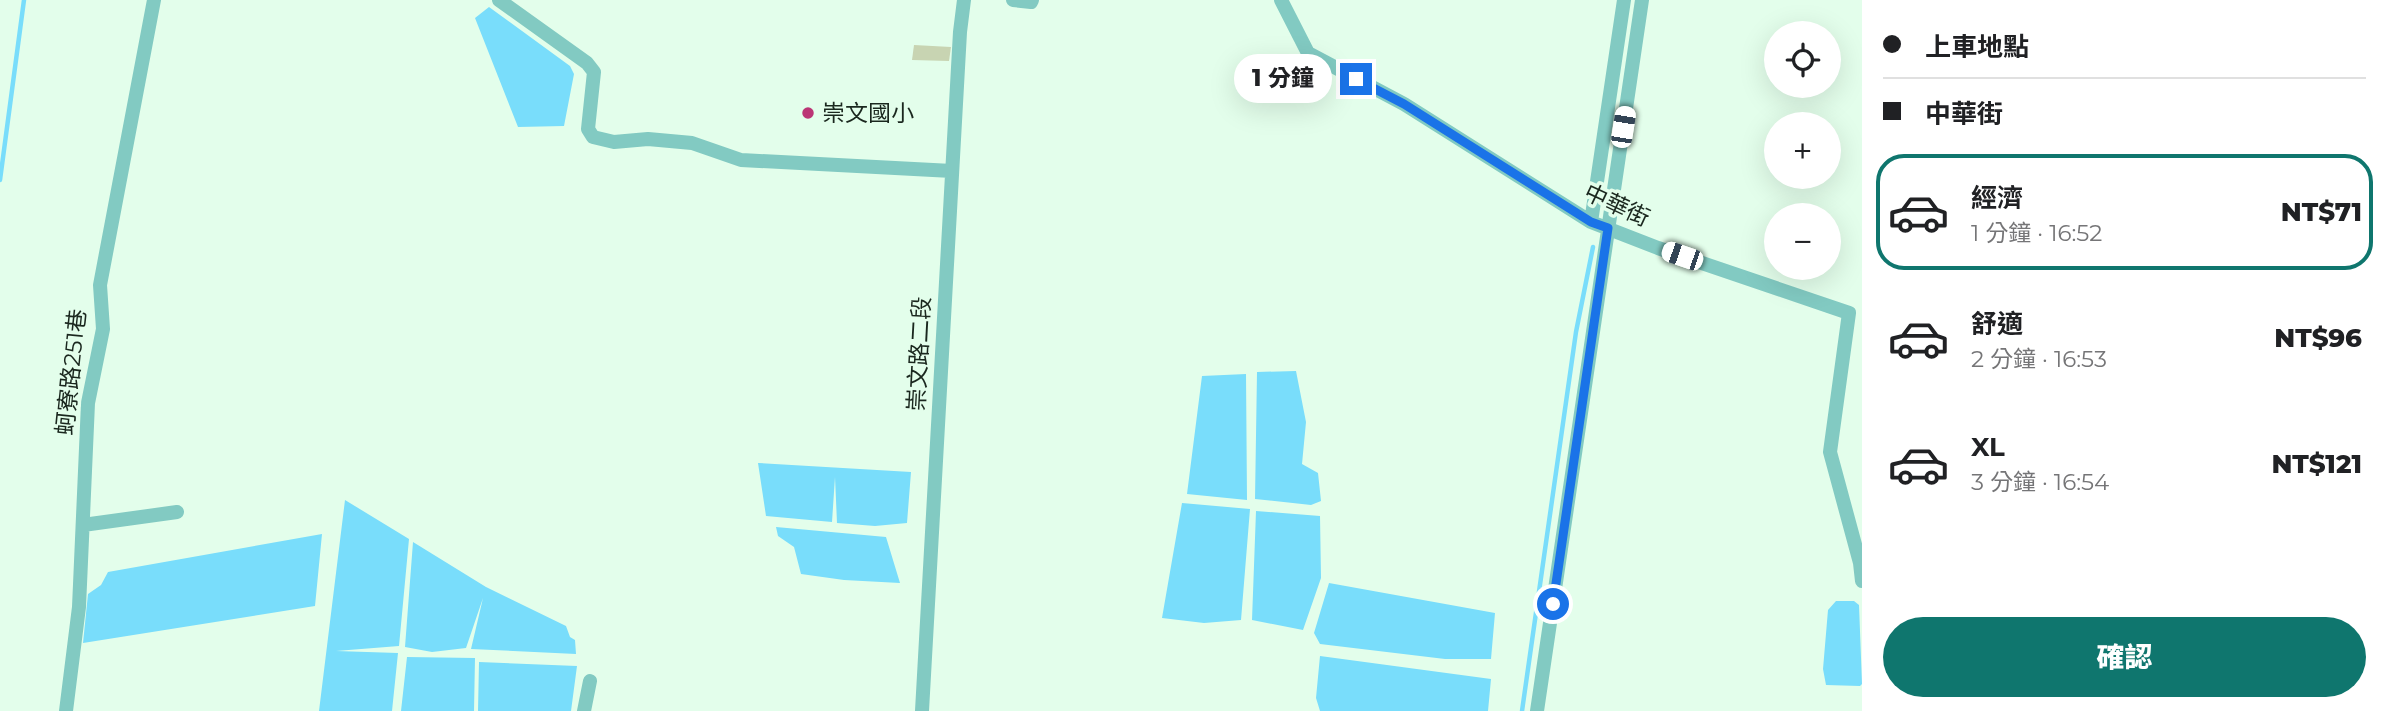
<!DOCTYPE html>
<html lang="zh-TW">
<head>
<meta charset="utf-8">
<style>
  body { margin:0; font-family:Montserrat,"Noto Sans TC",sans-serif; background:#f2f2f2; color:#202124; height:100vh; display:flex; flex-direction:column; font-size:26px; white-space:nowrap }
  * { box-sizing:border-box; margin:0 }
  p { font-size:23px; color:#757577 }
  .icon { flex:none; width:38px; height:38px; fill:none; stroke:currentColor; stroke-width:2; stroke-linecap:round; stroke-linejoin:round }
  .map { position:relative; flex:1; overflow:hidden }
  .drawer { display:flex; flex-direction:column; background:#fff; width:525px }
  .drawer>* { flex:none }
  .top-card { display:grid; align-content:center; height:154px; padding:0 21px; background:#fff }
  .controls { position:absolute; left:1764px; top:21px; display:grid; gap:14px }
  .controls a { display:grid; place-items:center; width:77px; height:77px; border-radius:50%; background:#fff; box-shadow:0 7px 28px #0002; font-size:35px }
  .end { position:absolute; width:32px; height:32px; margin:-16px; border:9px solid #1a73e8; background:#fff; box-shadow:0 0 0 4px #fff }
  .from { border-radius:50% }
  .bubble { position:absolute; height:49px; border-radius:24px; background:#fff; box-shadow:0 7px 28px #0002; font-size:23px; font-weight:800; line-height:49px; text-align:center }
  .car { position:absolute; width:21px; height:42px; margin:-21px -10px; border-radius:9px; box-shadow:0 0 5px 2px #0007; background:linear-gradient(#fff 24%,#345 0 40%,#fff 0 76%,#345 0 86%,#fff 0) }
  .top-card b { display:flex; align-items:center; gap:24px; height:66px; font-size:26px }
  .top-card b+b { border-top:2px solid #e0e0e0 }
  .top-card i { width:18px; height:18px; background:#202124 }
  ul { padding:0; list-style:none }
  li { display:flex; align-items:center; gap:21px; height:116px; margin:0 14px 10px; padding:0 7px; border:4px solid transparent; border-radius:28px }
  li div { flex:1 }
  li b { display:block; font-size:26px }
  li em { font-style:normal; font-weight:800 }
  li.active { border-color:#0f766e }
  li>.icon { width:63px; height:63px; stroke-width:1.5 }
  .button { display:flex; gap:14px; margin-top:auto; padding:14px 21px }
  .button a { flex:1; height:80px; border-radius:42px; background:#0f766e; color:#fff; font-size:28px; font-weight:800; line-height:80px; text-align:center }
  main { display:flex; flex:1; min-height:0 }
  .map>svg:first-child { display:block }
  .water { fill:#79ddfb }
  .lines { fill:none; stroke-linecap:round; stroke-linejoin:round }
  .stream { stroke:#79ddfb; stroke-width:4.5 }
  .building { fill:#c8d4b2 }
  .minor { stroke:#82cac2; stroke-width:14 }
  .route { stroke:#1a73e8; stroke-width:9 }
  .poi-dot { fill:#bb3575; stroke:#e3feeb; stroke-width:2.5 }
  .labels { text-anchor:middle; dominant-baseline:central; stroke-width:7; stroke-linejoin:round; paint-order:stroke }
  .poi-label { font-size:23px; fill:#1a271e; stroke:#e3feeb; text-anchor:start }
  .street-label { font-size:23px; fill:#1a271e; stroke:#e3feeb }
</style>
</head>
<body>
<main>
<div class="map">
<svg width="1862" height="711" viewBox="0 0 1862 711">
  <rect width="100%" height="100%" fill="#e3feeb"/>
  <path class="water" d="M 489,7 L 570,66 L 574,74 L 564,126 L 518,127 L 475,18 Z
    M 1296,371 L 1306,422 L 1302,464 L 1318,473 L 1321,501 L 1311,505 L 1255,499 L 1257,372 Z
    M 1246,374 L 1247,500 L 1187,494 L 1202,376 Z
    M 758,463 L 911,472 L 907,523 L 875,526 L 837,523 L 835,477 L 832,522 L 766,516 Z
    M 345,500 L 409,539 L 399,646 L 336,651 L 398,653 L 392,711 L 319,711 Z
    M 1182,503 L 1250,509 L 1241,620 L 1204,623 L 1162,618 Z
    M 1256,511 L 1320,516 L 1321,578 L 1303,630 L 1252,620 Z
    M 776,527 L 886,537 L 900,583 L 844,580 L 801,574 L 794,547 L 778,536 Z
    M 322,534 L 315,606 L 83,643 L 88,594 L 101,585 L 108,572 Z
    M 413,542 L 486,587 L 566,626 L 570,637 L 575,640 L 576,654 L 471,649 L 483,598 L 466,648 L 432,652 L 405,647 Z
    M 1329,583 L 1495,613 L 1491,659 L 1445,659 L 1320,644 L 1314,633 Z
    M 1836,601 L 1854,601 L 1859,605 L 1862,684 L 1860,686 L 1826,685 L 1823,669 L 1828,610 Z
    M 1320,656 L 1491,679 L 1488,711 L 1320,711 L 1316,698 Z
    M 407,657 L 475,658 L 474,711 L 401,711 Z
    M 479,662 L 577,666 L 571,711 L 478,711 Z"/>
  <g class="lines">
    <path class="stream" d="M 0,180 L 24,0
      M 1522,711 L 1576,332 L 1593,247"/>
  </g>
  <path class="building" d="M 914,45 L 951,47 L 949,61 L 912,60 Z"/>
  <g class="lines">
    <path class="minor" d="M 499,0 L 587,63 L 594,72 L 588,129 L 593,137 L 614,142 L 648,139 L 692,143 L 741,160 L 952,171
      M 1013,0 L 1031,2 L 1032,0
      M 1281,0 L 1308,53 L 1404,104 L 1591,222 L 1658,248 L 1849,313 L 1830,452 L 1860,563 L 1862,581
      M 1591,222 L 1624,0
      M 83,525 L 177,512
      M 66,711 L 79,607 L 88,403 L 103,329 L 100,285 L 154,0
      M 584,711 L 590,681
      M 922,711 L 960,32 L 964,0
      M 1537,711 L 1642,0"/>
  </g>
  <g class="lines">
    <path class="route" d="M 1356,79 L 1404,104 L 1591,222 L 1608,228 L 1553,604"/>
  </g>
  <circle class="poi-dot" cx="808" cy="113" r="7"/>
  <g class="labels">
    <g class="poi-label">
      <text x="822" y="113">崇文國小</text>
    </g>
    <g class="street-label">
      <text transform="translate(1617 205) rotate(25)">中華街</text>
      <text transform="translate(919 354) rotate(-87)">崇文路二段</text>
      <text transform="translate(71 372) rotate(-84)">蚵寮路251巷</text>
    </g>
  </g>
</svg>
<div class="controls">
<a><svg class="icon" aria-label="locate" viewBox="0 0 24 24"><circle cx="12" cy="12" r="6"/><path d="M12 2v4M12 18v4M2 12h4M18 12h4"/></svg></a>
<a>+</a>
<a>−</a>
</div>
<i class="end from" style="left:1553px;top:604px"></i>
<i class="end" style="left:1356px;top:79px"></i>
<div class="bubble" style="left:1234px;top:54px;width:98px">1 分鐘</div>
<i class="car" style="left:1623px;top:127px;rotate:9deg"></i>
<i class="car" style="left:1682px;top:256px;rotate:289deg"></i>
</div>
<section class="drawer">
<div class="top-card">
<b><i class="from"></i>上車地點</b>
<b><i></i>中華街</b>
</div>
<ul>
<li class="active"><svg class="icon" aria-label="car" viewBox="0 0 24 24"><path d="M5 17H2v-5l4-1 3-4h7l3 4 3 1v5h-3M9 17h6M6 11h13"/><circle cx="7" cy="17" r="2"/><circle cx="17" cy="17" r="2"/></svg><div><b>經濟</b><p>1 分鐘 · 16:52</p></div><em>NT$71</em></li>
<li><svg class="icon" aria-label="car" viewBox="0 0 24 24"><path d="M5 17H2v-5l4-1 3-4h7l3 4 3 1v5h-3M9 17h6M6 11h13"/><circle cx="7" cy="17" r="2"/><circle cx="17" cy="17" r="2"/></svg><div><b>舒適</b><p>2 分鐘 · 16:53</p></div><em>NT$96</em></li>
<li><svg class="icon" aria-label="car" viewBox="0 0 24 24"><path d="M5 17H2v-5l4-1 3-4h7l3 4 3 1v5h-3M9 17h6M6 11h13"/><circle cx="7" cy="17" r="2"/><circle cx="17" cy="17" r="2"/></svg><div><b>XL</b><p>3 分鐘 · 16:54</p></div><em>NT$121</em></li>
</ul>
<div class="button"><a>確認</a></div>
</section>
</main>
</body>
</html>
